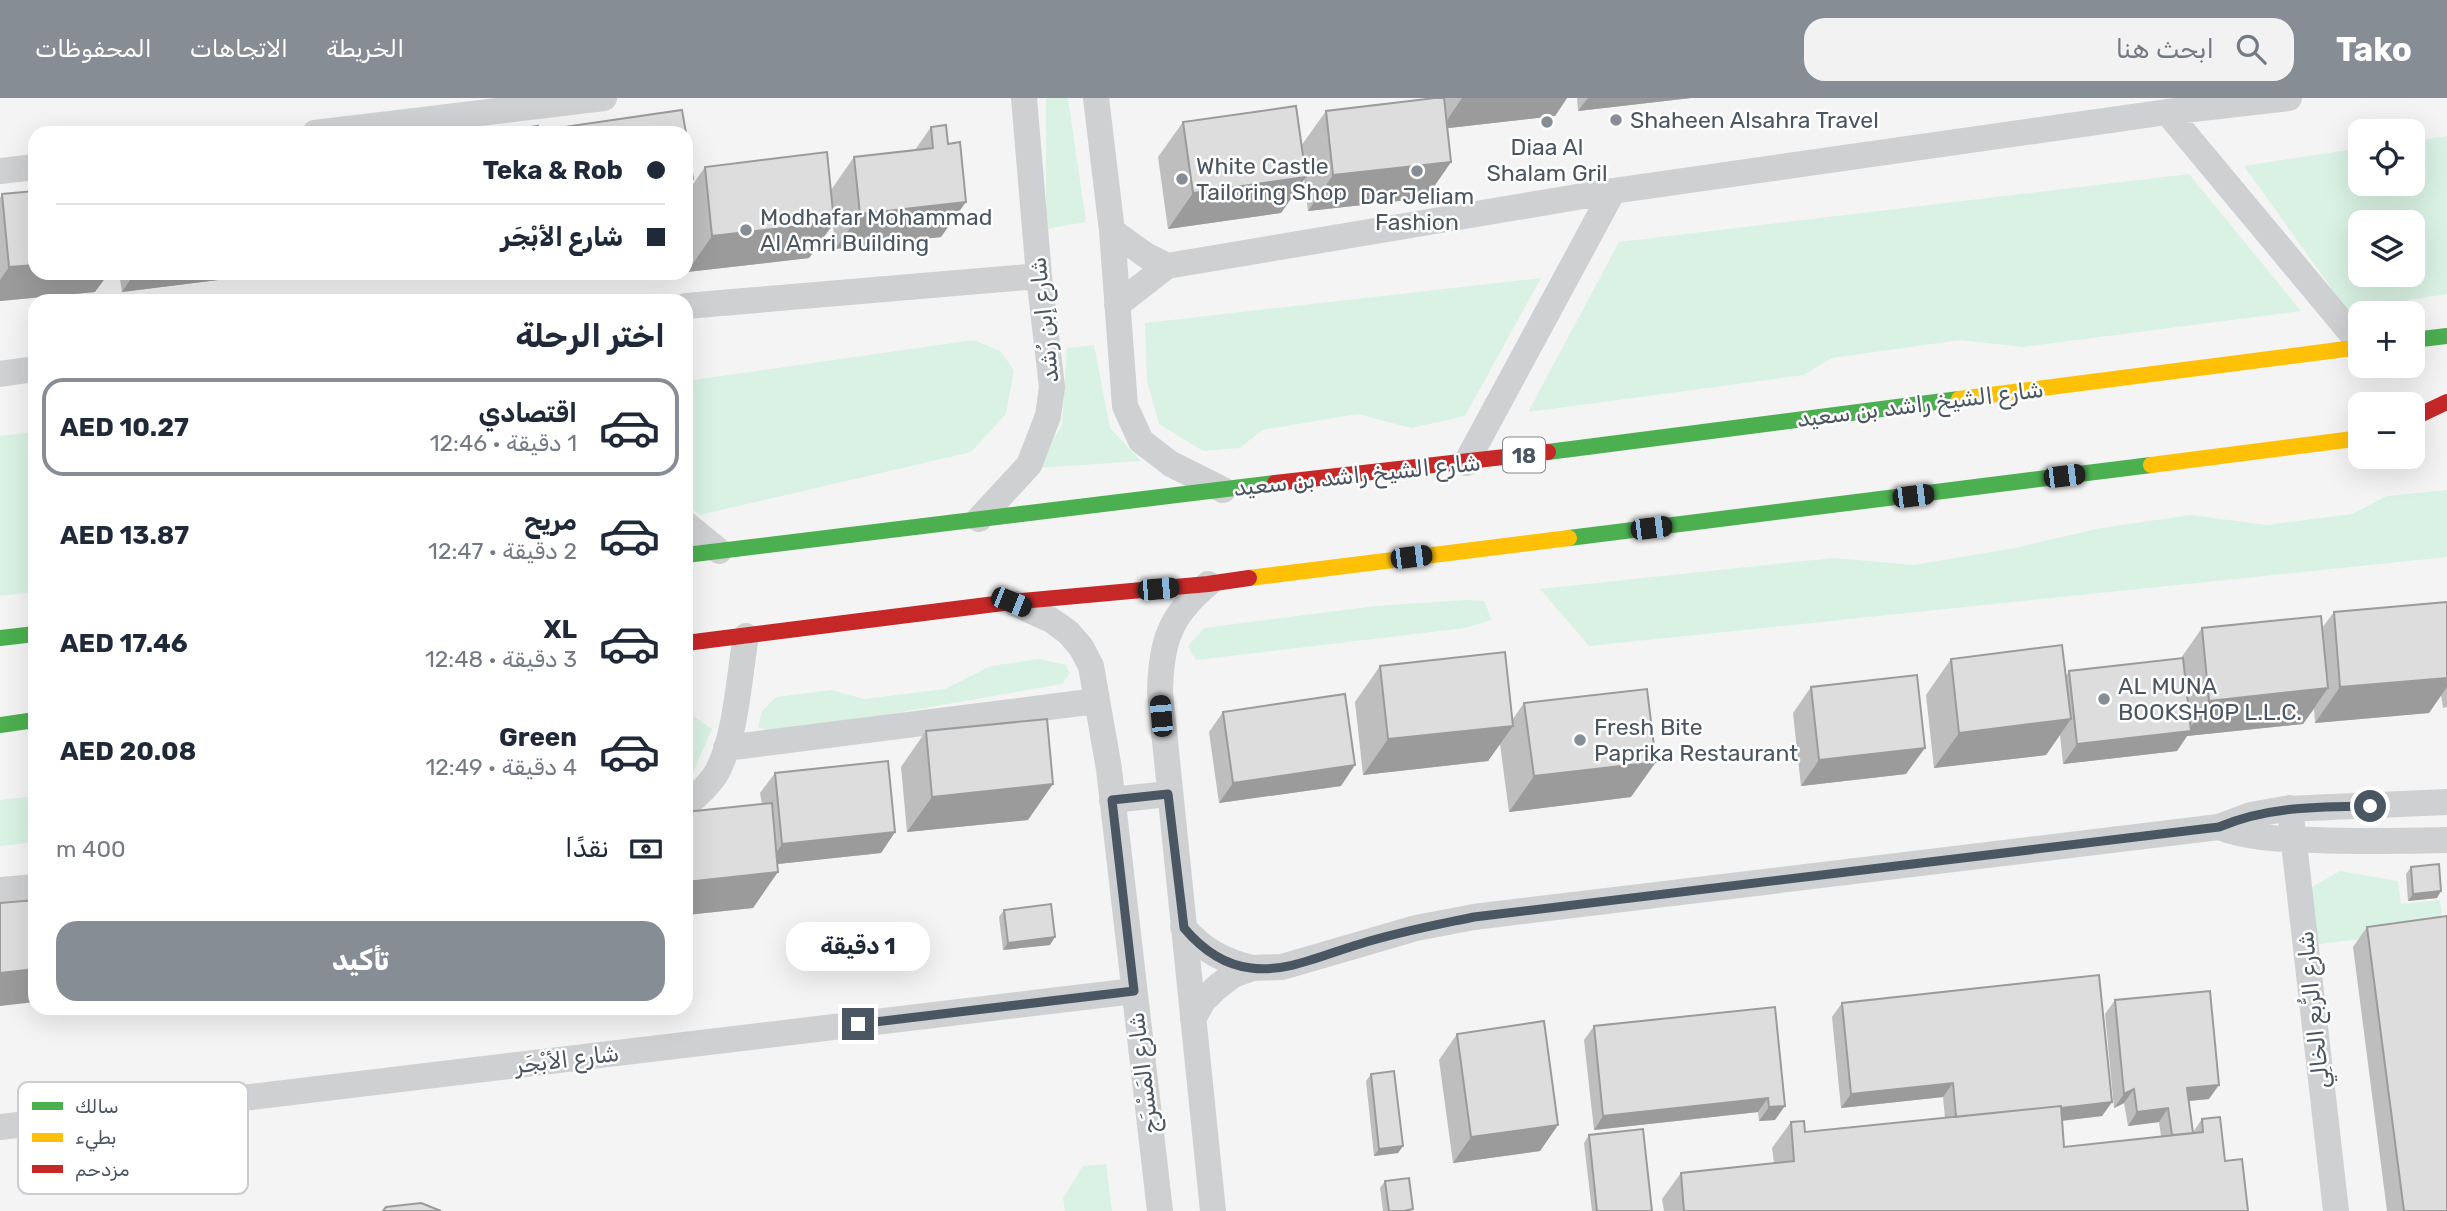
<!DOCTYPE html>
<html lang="ar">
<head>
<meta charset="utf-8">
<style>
  body { margin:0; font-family:Rubik,Vazirmatn,sans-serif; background:#f2f2f3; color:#1f2937; direction:rtl; height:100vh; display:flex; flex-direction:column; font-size:26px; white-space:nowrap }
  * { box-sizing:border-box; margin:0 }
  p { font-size:23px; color:#747a83 }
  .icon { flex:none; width:38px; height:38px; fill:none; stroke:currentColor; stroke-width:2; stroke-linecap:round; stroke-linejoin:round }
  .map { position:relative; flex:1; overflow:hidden; direction:ltr }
  .details { position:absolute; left:28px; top:196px; width:665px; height:721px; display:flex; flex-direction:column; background:#fff; border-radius:21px; box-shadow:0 7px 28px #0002; direction:rtl }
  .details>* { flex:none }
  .guide { position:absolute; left:28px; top:28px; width:665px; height:154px; border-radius:21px; box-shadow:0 7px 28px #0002; direction:rtl; display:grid; align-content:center; height:154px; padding:0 28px; background:#fff }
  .buttons { position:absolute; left:2348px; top:21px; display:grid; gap:14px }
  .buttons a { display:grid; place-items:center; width:77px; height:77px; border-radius:14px; background:#fff; box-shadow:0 7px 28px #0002; font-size:35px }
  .end { position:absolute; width:32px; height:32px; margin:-16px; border:9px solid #4a5661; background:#fff; box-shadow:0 0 0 4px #fff }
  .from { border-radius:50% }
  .bubble { position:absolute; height:49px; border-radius:21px; background:#fff; box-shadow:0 7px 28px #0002; font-size:23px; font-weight:700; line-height:49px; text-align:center; direction:rtl }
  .car { position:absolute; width:21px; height:42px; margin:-21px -10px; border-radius:9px; box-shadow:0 0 5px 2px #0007; background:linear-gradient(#222 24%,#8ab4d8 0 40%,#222 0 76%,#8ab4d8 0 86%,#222 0) }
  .guide b { display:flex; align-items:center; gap:24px; height:66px; font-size:26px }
  .guide b+b { border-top:2px solid #e0e1e3 }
  .guide i { width:18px; height:18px; background:#1f2937 }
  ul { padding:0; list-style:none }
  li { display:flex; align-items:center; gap:21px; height:98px; margin:0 14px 10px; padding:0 14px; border:4px solid transparent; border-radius:21px }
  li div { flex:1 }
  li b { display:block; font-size:26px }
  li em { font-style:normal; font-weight:700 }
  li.active { border-color:#868d94 }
  li>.icon { width:63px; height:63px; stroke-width:1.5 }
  h2 { padding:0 28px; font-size:32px; line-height:84px }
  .pay { display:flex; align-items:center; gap:18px; height:77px; padding:0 28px; font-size:26px }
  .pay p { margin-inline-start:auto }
  .action { display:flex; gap:14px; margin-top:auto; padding:14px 28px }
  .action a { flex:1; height:80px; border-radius:21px; background:#868d94; color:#fff; font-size:28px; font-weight:700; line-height:80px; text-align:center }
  header { display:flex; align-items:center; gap:42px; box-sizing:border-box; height:98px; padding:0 35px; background:#868d94; color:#fff }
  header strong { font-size:33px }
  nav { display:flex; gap:38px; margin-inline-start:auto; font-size:24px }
  .search { width:490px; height:63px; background:#f2f2f3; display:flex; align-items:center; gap:18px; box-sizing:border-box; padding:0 24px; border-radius:21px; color:#747a83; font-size:26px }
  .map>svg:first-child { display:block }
  .green { fill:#d9f2e3; fill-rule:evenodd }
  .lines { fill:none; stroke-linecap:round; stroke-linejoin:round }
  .street { stroke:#ced0d2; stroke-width:26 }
  .fast { stroke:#4caf50; stroke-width:16 }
  .slow { stroke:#ffc107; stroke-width:16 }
  .jam { stroke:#c62828; stroke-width:16 }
  .wall { fill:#bebebf }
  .shaded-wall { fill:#9b9b9b }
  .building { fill:#ddddde; stroke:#9b9b9b; stroke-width:2 }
  .route { stroke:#4a5661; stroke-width:9 }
  .poi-dot { fill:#868d94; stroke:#fff; stroke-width:2.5 }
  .labels { text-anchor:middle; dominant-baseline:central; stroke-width:5; stroke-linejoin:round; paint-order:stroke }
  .shield { fill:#fff; stroke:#808990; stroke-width:2 }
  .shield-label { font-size:21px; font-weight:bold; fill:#4a5661 }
  .poi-label { font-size:23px; fill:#4a5661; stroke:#fff; text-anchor:start }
  .street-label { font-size:23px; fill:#4a5661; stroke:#fff }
  .key { fill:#fff; stroke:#c9ccd0; stroke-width:2 }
  .key-label { font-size:19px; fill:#4a5661 }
</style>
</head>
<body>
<header>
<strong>Tako</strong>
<div class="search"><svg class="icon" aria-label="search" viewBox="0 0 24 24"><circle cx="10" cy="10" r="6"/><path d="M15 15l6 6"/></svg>ابحث هنا</div>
<nav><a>الخريطة</a><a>الاتجاهات</a><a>المحفوظات</a></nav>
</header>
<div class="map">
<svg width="2447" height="1113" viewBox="0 0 2447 1113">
  <rect width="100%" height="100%" fill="#f4f4f4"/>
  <path class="green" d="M 1046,0 L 1068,0 L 1086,124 L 1046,131 Z
    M 2447,38 L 2447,196 L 2347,212 L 2244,68 L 2361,50 L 2361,86 L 2413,86 L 2413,43 ZM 2361,124 L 2413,124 L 2413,177 L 2361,177 Z
    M 2189,76 L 2301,213 L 2023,249 L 1960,242 L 1832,260 L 1804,277 L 1528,314 L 1619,144 Z
    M 1541,180 L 1465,318 L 1411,330 L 1358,316 L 1262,332 L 1240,350 L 1203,353 L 1159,326 L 1147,283 L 1145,225 Z
    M 974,242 L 1000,253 L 1014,272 L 1006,316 L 971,354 L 700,417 L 686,406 L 686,283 Z
    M 1094,247 L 1110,330 L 1141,363 L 1037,370 L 1062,327 L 1067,250 Z
    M 35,334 L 35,494 L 0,498 L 0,338 Z
    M 2447,392 L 2447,459 L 1589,548 L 1540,491 L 1833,460 L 1914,467 L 2015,450 L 2101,430 L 2191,417 L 2266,427 L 2352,416 L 2387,398 Z
    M 1466,502 L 1484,503 L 1492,522 L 1465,530 L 1196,562 L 1188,548 L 1204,530 L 1375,508 Z
    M 1039,561 L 1066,567 L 1070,575 L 1062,586 L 776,636 L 758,629 L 762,613 L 776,599 L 831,592 L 864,601 L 945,591 L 991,568 Z
    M 686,613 L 712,631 L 693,675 L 686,675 Z
    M 35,698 L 35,744 L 0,748 L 0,702 Z
    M 2340,773 L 2398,783 L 2401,806 L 2440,802 L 2443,830 L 2313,847 L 2307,792 Z
    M 1106,1066 L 1112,1113 L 1065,1113 L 1063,1100 L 1083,1068 Z"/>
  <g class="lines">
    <path class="street" d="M 1096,0 L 1112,133 L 1125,308 L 1141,343 L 1171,366 L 1223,392
      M 2167,14 L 2361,247
      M 315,35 L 604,0
      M 0,73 L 35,69
      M 1112,133 L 1147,158 L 1167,168
      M 1117,207 L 1167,168 L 1613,93 L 2167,14 L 2289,0
      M 686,208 L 1039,178
      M 0,276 L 35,271
      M 1466,365 L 1613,93
      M 979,421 L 1029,367 L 1048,318 L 1052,289 L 1039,178 L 1024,0
      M 686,426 L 719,453
      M 1208,486 C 1169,518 1161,545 1160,594 L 1213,1113
      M 1016,506 L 1051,522 L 1068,534 L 1081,549 L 1091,568 L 1109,671 L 1160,1113
      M 726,650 L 1097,603
      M 1112,702 L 1168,696
      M 686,707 C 697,698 708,688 716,676 C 736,640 739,579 746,538
      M 2290,710 L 2336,1113
      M 2219,729 C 2251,741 2283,741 2316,742 C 2360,744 2403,743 2447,742
      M 0,792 L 35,789
      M 1183,829 C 1203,852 1223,863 1252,870
      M 1193,921 L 1203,903 L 1217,889 L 1233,877 L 1252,870 L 1282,869 L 1416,830 L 1474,819 L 2219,729 L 2251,717 L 2284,711 L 2447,704
      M 0,1029 L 1134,893"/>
    <path class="fast" d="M 2413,242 L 2447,238
      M 1548,354 L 1959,301
      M 1569,440 L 2151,367
      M 686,457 L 1275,385
      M 0,540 L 35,536
      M 0,627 L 35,622"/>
    <path class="slow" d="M 1959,301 L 2361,249
      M 2151,367 L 2361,340
      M 1249,480 L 1569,440"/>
    <path class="jam" d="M 2413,320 L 2447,304
      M 1275,385 L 1548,354
      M 686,545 L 1011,504 L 1208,486 L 1249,480"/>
  </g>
  <path class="wall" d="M 1435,0 L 1567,0 L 1555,18 L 1447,30 L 1451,64 L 1426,100 L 1308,113 L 1304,81 L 1281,115 L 1168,131 L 1158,59 L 1183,24 L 1301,48 L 1326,13 Z
    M 1577,0 L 1691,0 L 1578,13 Z
    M 931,29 L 941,139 L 835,151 L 833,127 L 809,160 L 687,174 L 686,96 L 705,69 L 831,92 L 854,59 L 915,52 Z
    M 2,96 L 95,194 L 0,203 L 0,100 Z
    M 119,175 L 237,175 L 234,180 L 122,194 Z
    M 2447,504 L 2447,609 L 2443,610 L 2441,597 L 2429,615 L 2315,625 L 2314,611 L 2303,626 L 2187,638 L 2177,653 L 2063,666 L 2060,637 L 2046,657 L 1934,670 L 1926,597 L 1951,561 L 2066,578 L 2069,573 L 2181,560 L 2202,530 L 2322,530 L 2334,514 Z
    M 1380,568 L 1512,622 L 1524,605 L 1631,699 L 1509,714 L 1500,646 L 1488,663 L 1363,677 L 1355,604 Z
    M 1811,589 L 1906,676 L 1801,688 L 1793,615 Z
    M 1223,614 L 1341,688 L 1219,705 L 1209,634 Z
    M 926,633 L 1028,722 L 907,734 L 901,669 Z
    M 775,675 L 895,734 L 881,755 L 778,766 L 753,810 L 686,817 L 686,714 L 762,706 L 760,695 Z
    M 2411,769 L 2437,800 L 2408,803 L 2406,776 Z
    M 1004,812 L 1050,847 L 1003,852 L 999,819 Z
    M 2367,829 L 2447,1113 L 2387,1113 L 2353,849 Z
    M 2115,902 L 2209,1001 L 2189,1003 L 2193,1034 L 2202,1021 L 2225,1063 L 2248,1113 L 1664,1113 L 1662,1101 L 1681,1075 L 1774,1065 L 1772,1050 L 1791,1024 L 1805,1034 L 1945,1020 L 1943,999 L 1841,1010 L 1832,919 L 1842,905 L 2112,1004 L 2102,1018 L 2062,1023 L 2064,1049 L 2161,1038 L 2159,1024 L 2128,1028 L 2124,1005 L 2114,1010 L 2105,916 Z
    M 1775,909 L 1775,1022 L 1759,1023 L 1758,1014 L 1594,1032 L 1584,942 L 1594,928 Z
    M 1457,936 L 1558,1027 L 1540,1053 L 1453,1065 L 1439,962 Z
    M 1371,976 L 1403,1048 L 1398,1055 L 1374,1058 L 1366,983 Z
    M 1589,1037 L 1652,1113 L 1592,1113 L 1584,1045 Z
    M 1385,1083 L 1412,1113 L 1383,1113 L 1380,1090 Z"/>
  <path class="shaded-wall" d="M 1462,0 L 1567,0 L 1555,18 L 1441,31 Z
    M 1588,0 L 1691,0 L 1578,13 Z
    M 1451,64 L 1426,100 L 1308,113 L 1333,77 Z
    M 1306,79 L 1281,115 L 1168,131 L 1193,95 Z
    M 693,81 L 686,90 L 686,82 Z
    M 966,104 L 941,139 L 835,151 L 860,116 Z
    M 834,124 L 809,160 L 687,174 L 712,138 Z
    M 35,167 L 35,175 L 109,175 L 95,194 L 0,203 L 0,182 L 9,169 Z
    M 135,175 L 237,175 L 234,180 L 122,194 Z
    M 269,175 L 287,175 L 268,177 Z
    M 2447,580 L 2447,589 L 2429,615 L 2315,625 L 2340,589 Z
    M 2328,590 L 2303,626 L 2187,638 L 2177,653 L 2063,666 L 2077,646 L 2188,633 L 2209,603 Z
    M 2071,621 L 2046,657 L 1934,670 L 1959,635 Z
    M 1513,628 L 1488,663 L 1363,677 L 1388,641 Z
    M 1925,650 L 1906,676 L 1801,688 L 1819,662 Z
    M 1656,664 L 1631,699 L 1509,714 L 1534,678 Z
    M 1355,667 L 1341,688 L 1219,705 L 1233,685 Z
    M 1053,686 L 1028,722 L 907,734 L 932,699 Z
    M 895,734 L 881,755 L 768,767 L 782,746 Z
    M 778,774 L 753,810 L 686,817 L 686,784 Z
    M 2441,793 L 2437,800 L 2408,803 L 2413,796 Z
    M 1055,839 L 1050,847 L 1003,852 L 1008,845 Z
    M 35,871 L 35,904 L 0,908 L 0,875 Z
    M 1953,985 L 1943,999 L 1841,1010 L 1851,996 Z
    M 2219,987 L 2209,1001 L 2177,1004 L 2187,990 Z
    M 2134,991 L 2124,1005 L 2114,1010 L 2124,996 Z
    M 1768,1000 L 1758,1014 L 1594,1032 L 1603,1018 Z
    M 2112,1004 L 2102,1018 L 2050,1024 L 2051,1011 Z
    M 1785,1008 L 1775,1022 L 1759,1023 L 1769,1009 Z
    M 2168,1010 L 2159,1024 L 2128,1028 L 2137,1014 Z
    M 1558,1027 L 1540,1053 L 1453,1065 L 1471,1039 Z
    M 1403,1048 L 1398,1055 L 1374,1058 L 1379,1051 Z"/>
  <path class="building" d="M 1435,0 L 1444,0 L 1451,64 L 1333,77 L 1326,13 Z
    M 1296,8 L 1306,79 L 1193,95 L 1183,24 Z
    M 682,12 L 686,35 L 564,35 L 564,29 Z
    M 946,27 L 948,46 L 960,44 L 966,104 L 860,116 L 854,59 L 933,50 L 931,29 Z
    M 538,28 L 539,35 L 491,35 Z
    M 686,36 L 693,81 L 686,82 Z
    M 827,54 L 834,124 L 712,138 L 705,69 Z
    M 35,93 L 35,167 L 9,169 L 2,96 Z
    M 2447,504 L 2447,580 L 2340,589 L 2334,514 Z
    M 2321,518 L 2328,590 L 2209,603 L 2202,530 Z
    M 2062,547 L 2071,621 L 1959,635 L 1951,561 Z
    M 1505,554 L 1513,628 L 1388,641 L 1380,568 Z
    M 2183,560 L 2191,633 L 2077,646 L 2069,573 Z
    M 1917,577 L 1925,650 L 1819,662 L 1811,589 Z
    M 1647,591 L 1656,664 L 1534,678 L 1524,605 Z
    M 1345,596 L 1355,667 L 1233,685 L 1223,614 Z
    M 1047,621 L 1053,686 L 932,699 L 926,633 Z
    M 888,663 L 895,734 L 782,746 L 775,675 Z
    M 772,705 L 778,774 L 686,784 L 686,714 Z
    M 2439,766 L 2441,793 L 2413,796 L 2411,769 Z
    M 35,802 L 35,871 L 0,875 L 0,805 Z
    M 1051,806 L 1055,839 L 1008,845 L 1004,812 Z
    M 2447,818 L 2447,1113 L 2404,1113 L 2367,829 Z
    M 2099,877 L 2112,1004 L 2061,1010 L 2061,1008 L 1956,1019 L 1953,985 L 1851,996 L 1842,905 Z
    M 2210,893 L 2219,987 L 2187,990 L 2193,1035 L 2172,1037 L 2168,1010 L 2137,1014 L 2134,991 L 2124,996 L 2115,902 Z
    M 1775,909 L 1785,1008 L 1769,1009 L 1768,1000 L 1603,1018 L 1594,928 Z
    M 1544,923 L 1558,1027 L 1471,1039 L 1457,936 Z
    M 1394,973 L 1403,1048 L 1379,1051 L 1371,976 Z
    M 2061,1008 L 2064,1049 L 2203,1034 L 2202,1021 L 2220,1019 L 2225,1063 L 2242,1061 L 2248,1113 L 1684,1113 L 1681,1075 L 1794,1063 L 1791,1024 L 1804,1023 L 1805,1034 Z
    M 1643,1031 L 1652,1113 L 1597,1113 L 1589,1037 Z
    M 1409,1080 L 1413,1111 L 1404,1113 L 1389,1113 L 1385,1083 Z
    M 421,1105 L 441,1113 L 383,1113 L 386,1109 Z"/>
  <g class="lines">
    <path class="route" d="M 858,926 L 1134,893 L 1112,702 L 1168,696 L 1184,830 C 1201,850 1223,867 1251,870 C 1287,875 1325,856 1360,846 C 1398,834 1436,827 1474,819 L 2219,729 C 2268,708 2318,709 2370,708"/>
  </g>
  <g class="poi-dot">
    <circle cx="1616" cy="22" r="7"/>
    <circle cx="1547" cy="24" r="7"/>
    <circle cx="1417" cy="73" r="7"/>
    <circle cx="1182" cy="81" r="7"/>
    <circle cx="746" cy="132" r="7"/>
    <circle cx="2104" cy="601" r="7"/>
    <circle cx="1580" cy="642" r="7"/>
  </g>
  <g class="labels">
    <rect class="shield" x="1503" y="339.5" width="42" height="35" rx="5"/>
    <g class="shield-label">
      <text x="1524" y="357">18</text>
    </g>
    <g class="poi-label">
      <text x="1630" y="22">Shaheen Alsahra Travel</text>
      <text x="1547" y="49" text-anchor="middle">Diaa Al<tspan x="1547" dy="26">Shalam Gril</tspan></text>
      <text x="1196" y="68">White Castle<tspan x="1196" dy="26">Tailoring Shop</tspan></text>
      <text x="1417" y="98" text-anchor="middle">Dar Jeliam<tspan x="1417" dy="26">Fashion</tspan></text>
      <text x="760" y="119">Modhafar Mohammad<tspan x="760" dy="26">Al Amri Building</tspan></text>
      <text x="2118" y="588">AL MUNA<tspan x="2118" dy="26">BOOKSHOP L.L.C.</tspan></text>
      <text x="1594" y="629">Fresh Bite<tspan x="1594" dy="26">Paprika Restaurant</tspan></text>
    </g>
    <g class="street-label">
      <text transform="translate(1044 222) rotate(-96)">شارع إبن رُشد</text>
      <text transform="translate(1920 306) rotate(-7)">شارع الشيخ راشد بن سعيد</text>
      <text transform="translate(1357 377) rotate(-6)">شارع الشيخ راشد بن سعيد</text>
      <text transform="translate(2313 912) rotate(-96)">شارع الرُّبع الخالِي</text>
      <text transform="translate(567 961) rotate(-7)">شارع الأبْجَر</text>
      <text transform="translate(1143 975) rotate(-97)">شارع المَسْرَج</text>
    </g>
  </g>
  <rect x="18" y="984" width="230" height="112" rx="10" class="key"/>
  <rect x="32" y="1004" width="31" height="8" fill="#4caf50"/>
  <rect x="32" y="1035" width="31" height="9" fill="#ffc107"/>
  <rect x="32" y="1067" width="31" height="8" fill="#c62828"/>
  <g class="key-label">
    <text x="75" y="1015">سالك</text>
    <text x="75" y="1046">بطيء</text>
    <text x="75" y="1078">مزدحم</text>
  </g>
</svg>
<div class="buttons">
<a><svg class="icon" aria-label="locate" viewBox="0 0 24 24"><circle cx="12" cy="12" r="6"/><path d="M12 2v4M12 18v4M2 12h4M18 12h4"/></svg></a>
<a><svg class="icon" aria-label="layers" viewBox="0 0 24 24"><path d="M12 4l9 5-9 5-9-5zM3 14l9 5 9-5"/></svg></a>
<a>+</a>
<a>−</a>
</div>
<i class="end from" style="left:2370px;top:708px"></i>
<i class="end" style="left:858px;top:926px"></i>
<div class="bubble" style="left:786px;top:824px;width:144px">1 دقيقة</div>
<i class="car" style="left:2064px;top:378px;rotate:83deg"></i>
<i class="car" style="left:1913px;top:398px;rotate:83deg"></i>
<i class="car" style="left:1651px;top:430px;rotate:83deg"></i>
<i class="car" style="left:1411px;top:459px;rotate:83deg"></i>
<i class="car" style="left:1158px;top:491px;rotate:85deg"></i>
<i class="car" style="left:1011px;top:504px;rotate:112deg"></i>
<i class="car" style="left:1161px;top:618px;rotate:355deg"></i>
<div class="guide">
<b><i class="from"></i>Teka &amp; Rob</b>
<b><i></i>شارع الأبْجَر</b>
</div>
<section class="details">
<h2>اختر الرحلة</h2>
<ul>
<li class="active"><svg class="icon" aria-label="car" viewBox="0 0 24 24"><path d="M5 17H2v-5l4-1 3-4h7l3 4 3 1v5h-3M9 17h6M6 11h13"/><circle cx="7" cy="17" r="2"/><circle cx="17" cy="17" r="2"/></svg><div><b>اقتصادي</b><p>1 دقيقة · 12:46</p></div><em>AED 10.27</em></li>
<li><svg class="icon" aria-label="car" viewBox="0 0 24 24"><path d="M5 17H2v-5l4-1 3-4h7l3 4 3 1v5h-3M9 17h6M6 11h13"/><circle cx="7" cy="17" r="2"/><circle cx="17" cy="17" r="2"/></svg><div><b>مريح</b><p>2 دقيقة · 12:47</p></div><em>AED 13.87</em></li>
<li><svg class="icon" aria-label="car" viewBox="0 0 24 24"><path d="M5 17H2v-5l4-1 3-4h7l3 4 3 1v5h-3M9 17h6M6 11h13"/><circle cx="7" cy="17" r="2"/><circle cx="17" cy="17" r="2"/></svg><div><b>XL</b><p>3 دقيقة · 12:48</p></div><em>AED 17.46</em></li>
<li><svg class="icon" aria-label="car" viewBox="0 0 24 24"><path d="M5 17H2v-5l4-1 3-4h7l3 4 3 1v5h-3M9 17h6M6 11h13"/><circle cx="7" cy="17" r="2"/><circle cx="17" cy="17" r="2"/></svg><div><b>Green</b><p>4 دقيقة · 12:49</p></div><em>AED 20.08</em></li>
</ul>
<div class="pay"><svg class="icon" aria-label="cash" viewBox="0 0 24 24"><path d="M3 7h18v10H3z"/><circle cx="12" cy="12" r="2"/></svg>نقدًا<p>400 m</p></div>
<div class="action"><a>تأكيد</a></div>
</section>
</div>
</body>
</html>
